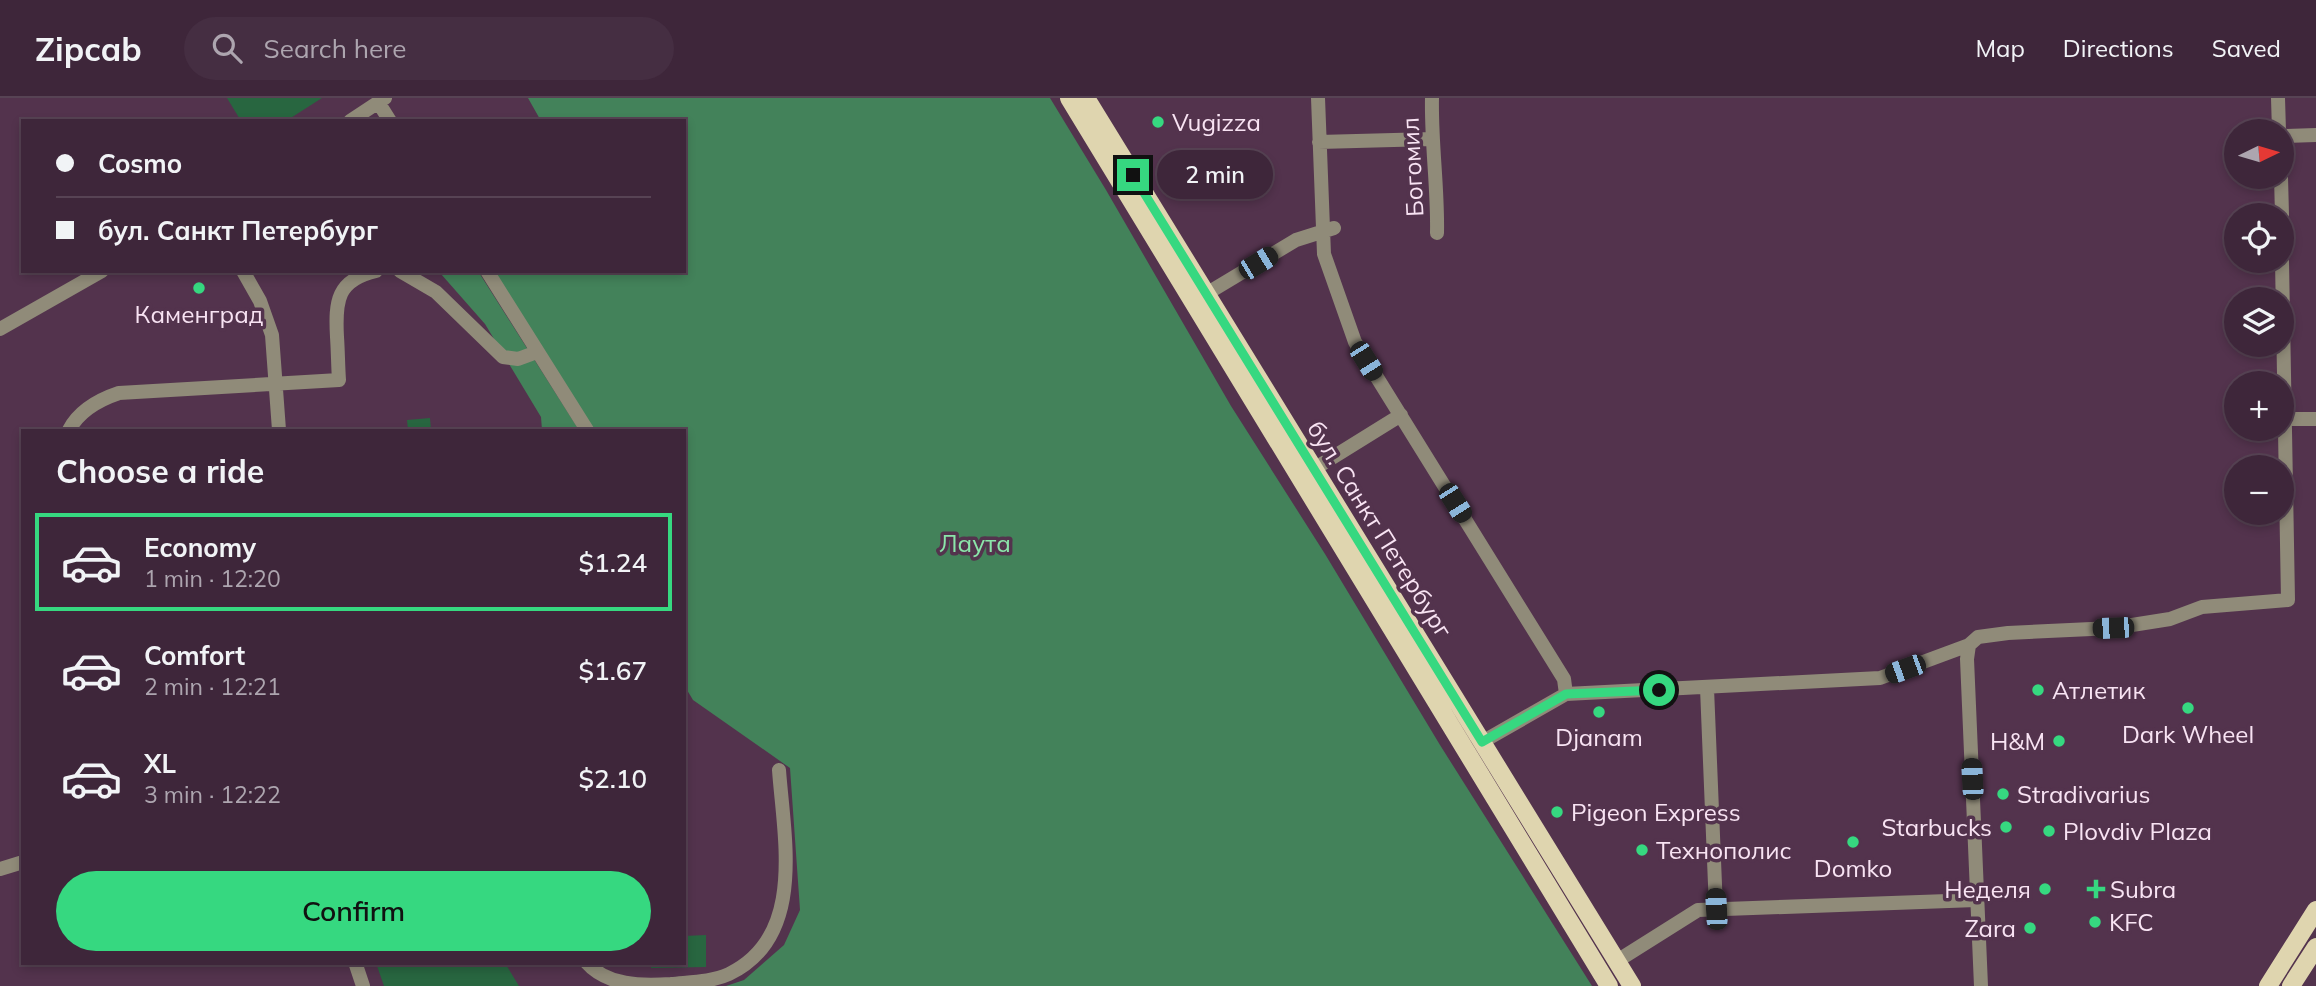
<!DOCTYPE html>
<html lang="en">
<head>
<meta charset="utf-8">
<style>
  body { margin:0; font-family:Mulish,sans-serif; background:#452e42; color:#f1f3f6; height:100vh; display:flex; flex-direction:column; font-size:26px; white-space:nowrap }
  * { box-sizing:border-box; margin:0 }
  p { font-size:23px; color:#ada5af }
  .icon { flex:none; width:38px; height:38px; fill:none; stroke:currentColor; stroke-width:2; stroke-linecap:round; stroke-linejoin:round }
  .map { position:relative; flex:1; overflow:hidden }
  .panel { position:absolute; left:21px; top:331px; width:665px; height:536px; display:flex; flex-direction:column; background:#3e263a; border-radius:0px; box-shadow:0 4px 10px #0003,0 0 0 2px #574354 }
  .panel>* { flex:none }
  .banner { position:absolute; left:21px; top:21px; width:665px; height:154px; border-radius:0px; box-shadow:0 4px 10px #0003,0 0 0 2px #574354; display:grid; align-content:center; height:154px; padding:0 35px; background:#3e263a }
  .needle { width:46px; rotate:85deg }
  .buttons { position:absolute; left:2224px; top:21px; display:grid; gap:14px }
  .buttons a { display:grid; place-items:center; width:70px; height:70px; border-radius:50%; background:#3e263a; box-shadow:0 4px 10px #0003,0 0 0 2px #574354; font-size:35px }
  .end { position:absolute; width:32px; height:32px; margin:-16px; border:9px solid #36d880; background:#111; box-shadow:0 0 0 4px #111 }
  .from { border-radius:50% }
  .bubble { position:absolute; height:49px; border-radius:24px; background:#3e263a; box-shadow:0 4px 10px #0003,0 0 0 2px #574354; font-size:23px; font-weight:600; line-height:49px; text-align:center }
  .car { position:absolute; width:21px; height:42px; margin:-21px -10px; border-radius:9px; box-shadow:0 0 5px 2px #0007; background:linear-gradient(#222 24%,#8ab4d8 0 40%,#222 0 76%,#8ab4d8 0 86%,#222 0) }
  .banner b { display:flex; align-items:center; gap:24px; height:66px; font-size:26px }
  .banner b+b { border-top:2px solid #574354 }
  .banner i { width:18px; height:18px; background:#f1f3f6 }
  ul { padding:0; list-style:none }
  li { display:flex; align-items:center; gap:21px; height:98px; margin:0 14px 10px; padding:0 21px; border:4px solid transparent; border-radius:0px }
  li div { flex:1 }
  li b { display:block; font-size:26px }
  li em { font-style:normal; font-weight:600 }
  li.current { border-color:#36d880 }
  li>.icon { width:63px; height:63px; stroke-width:1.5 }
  h2 { padding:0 35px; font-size:32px; line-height:84px }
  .button { display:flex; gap:14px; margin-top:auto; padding:14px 35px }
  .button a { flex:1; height:80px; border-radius:42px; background:#36d880; color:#111; font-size:28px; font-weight:600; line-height:80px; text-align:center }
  header { display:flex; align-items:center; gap:42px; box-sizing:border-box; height:98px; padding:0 35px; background:#3e263a; border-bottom:2px solid #574354 }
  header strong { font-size:33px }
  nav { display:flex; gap:38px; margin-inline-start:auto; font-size:24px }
  .search { width:490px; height:63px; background:#452e42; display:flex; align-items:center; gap:18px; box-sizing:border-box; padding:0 24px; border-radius:38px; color:#ada5af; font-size:26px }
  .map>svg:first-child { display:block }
  .green { fill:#286640 }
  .forest { fill:#43825a }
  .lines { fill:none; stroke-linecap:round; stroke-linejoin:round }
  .minor { stroke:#908b79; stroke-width:14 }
  .major { stroke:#dfd5af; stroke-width:18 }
  .route { stroke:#36d880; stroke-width:9 }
  .poi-dot { fill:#36d880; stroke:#53334d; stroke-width:2.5 }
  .labels { text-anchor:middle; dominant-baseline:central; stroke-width:7; stroke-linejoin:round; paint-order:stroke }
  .poi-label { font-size:24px; fill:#f8e3f3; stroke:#53334d; text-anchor:start }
  .street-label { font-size:24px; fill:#f8e3f3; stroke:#53334d }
  .park-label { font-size:24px; fill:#8be5aa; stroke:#53334d }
</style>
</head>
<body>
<header>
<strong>Zipcab</strong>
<div class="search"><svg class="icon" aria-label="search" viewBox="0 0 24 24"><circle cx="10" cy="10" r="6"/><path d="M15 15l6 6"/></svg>Search here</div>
<nav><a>Map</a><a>Directions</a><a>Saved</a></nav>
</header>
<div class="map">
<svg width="2316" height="888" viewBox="0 0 2316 888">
  <rect width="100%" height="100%" fill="#53334d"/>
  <path class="green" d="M 227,0 L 322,0 L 286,23 L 241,23 Z
    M 430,320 L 431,332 L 408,332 L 407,322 Z
    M 706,837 L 706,869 L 651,870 L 651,865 L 684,864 L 684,838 Z
    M 376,865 L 505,865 L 519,888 L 384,888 Z"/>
  <path class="forest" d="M 528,0 L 1050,0 L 1106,92 L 1231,308 L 1325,456 L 1440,647 L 1592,888 L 726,888 L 744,882 L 784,847 L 800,812 L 790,670 L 693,602 L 684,587 L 684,332 L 591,332 L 493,173 L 684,173 L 684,23 L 541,23 Z
    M 435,173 L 478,173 L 579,332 L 542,332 L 541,319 L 485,226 L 441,176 Z"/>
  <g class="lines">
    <path class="minor" d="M 1318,0 L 1324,156 L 1355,244 L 1564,581 L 1566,596
      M 1432,0 C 1431,45 1438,90 1437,135
      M 2278,0 L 2279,33
      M 378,4 L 390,23
      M 350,23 L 385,0
      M 2282,38 L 2316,37
      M 1319,44 L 1431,41
      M 2281,79 L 2282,117
      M 243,173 L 260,203 L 272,237 L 279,332
      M 400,173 L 436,194 L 503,259 L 518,261 L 537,254
      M 487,173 L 587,332
      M 1206,196 L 1296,142 L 1334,130
      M 0,231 L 102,173
      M 2284,321 L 2316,321
      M 69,332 C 79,313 98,302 119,295 L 339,282 C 338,268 338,253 337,239 C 335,203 337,182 376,173
      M 1314,371 L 1401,317
      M 1707,590 L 1716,811
      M 1482,644 L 1566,596 L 1880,580 L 1969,547
      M 0,771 L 23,764
      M 1617,863 L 1698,812 L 1976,802
      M 355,864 L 363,888
      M 586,864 C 607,888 641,888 671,886 C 689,884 712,884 729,876 C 806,839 784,741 779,672
      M 1981,888 L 1967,561 L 1969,547 L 1978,539 L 2008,535 L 2113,530 L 2170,521 L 2202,509 L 2288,502 L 2282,163"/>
    <path class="major" d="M 1069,0 L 1609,888
      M 1086,0 L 1632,888
      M 2268,888 L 2316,812
      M 2291,888 L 2316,849"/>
  </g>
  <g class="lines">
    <path class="route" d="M 1133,77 L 1482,644 L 1566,596 L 1659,592"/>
  </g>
  <g class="poi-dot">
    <circle cx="1158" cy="24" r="7"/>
    <circle cx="199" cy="190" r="7"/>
    <circle cx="2038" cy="592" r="7"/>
    <circle cx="2188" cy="610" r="7"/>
    <circle cx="1599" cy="614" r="7"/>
    <circle cx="2059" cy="643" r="7"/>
    <circle cx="2003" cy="696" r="7"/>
    <circle cx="1557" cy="714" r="7"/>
    <circle cx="2006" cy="729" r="7"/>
    <circle cx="2049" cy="733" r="7"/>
    <circle cx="1853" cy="744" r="7"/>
    <circle cx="1642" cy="752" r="7"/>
    <circle cx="2045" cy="791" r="7"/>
    <path d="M2092.5 780.5h7v7h7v7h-7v7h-7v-7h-7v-7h7z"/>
    <circle cx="2095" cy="824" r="7"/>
    <circle cx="2030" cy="830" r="7"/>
  </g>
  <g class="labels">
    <g class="poi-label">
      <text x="1172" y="24">Vugizza</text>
      <text x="199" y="216" text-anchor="middle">Каменград</text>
      <text x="2052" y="592">Атлетик</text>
      <text x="2188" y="636" text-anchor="middle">Dark Wheel</text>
      <text x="1599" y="639" text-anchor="middle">Djanam</text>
      <text x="2045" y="643" text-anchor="end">H&amp;M</text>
      <text x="2017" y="696">Stradivarius</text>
      <text x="1571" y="714">Pigeon Express</text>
      <text x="1992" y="729" text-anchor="end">Starbucks</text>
      <text x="2063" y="733">Plovdiv Plaza</text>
      <text x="1656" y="752">Технополис</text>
      <text x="1853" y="770" text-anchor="middle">Domko</text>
      <text x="2031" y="791" text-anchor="end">Неделя</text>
      <text x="2110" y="791">Subra</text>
      <text x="2109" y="824">KFC</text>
      <text x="2016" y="830" text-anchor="end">Zara</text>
    </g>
    <g class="street-label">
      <text transform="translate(1412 69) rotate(-93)">Богомил</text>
      <text transform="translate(1380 431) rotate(58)">бул. Санкт Петербург</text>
    </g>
    <g class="park-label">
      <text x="975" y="445">Лаута</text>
    </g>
  </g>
</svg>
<div class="buttons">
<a><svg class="needle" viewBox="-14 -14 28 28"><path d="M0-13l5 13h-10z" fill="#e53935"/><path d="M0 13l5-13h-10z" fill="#ada5af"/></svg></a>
<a><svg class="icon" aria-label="locate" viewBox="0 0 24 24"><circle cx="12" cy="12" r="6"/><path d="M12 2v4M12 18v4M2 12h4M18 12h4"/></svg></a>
<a><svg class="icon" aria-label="layers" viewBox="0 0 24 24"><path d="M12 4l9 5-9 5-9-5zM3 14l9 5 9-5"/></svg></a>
<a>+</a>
<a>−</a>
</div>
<i class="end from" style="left:1659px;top:592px"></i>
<i class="end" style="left:1133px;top:77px"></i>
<div class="bubble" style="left:1157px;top:52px;width:116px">2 min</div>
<i class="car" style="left:1258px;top:165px;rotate:59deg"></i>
<i class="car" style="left:1366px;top:263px;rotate:148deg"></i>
<i class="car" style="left:1455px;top:405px;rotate:148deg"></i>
<i class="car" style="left:2113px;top:530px;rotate:268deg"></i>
<i class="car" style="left:1905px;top:571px;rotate:250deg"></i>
<i class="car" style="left:1972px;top:681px;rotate:357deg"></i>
<i class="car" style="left:1716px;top:811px;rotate:357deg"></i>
<div class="banner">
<b><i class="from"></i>Cosmo</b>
<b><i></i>бул. Санкт Петербург</b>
</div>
<section class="panel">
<h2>Choose a ride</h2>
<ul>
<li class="current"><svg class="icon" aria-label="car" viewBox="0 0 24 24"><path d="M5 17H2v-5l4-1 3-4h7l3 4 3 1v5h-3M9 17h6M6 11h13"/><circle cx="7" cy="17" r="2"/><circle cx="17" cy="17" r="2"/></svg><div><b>Economy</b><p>1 min · 12:20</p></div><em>$1.24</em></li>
<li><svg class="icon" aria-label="car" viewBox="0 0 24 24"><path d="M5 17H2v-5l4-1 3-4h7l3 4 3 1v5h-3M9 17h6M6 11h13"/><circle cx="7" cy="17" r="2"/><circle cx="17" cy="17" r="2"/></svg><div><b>Comfort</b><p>2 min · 12:21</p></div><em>$1.67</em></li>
<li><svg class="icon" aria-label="car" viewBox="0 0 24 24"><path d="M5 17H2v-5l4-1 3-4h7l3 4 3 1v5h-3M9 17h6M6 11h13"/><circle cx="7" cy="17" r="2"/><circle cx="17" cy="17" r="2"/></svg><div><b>XL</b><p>3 min · 12:22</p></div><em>$2.10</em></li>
</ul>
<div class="button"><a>Confirm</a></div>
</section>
</div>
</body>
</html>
